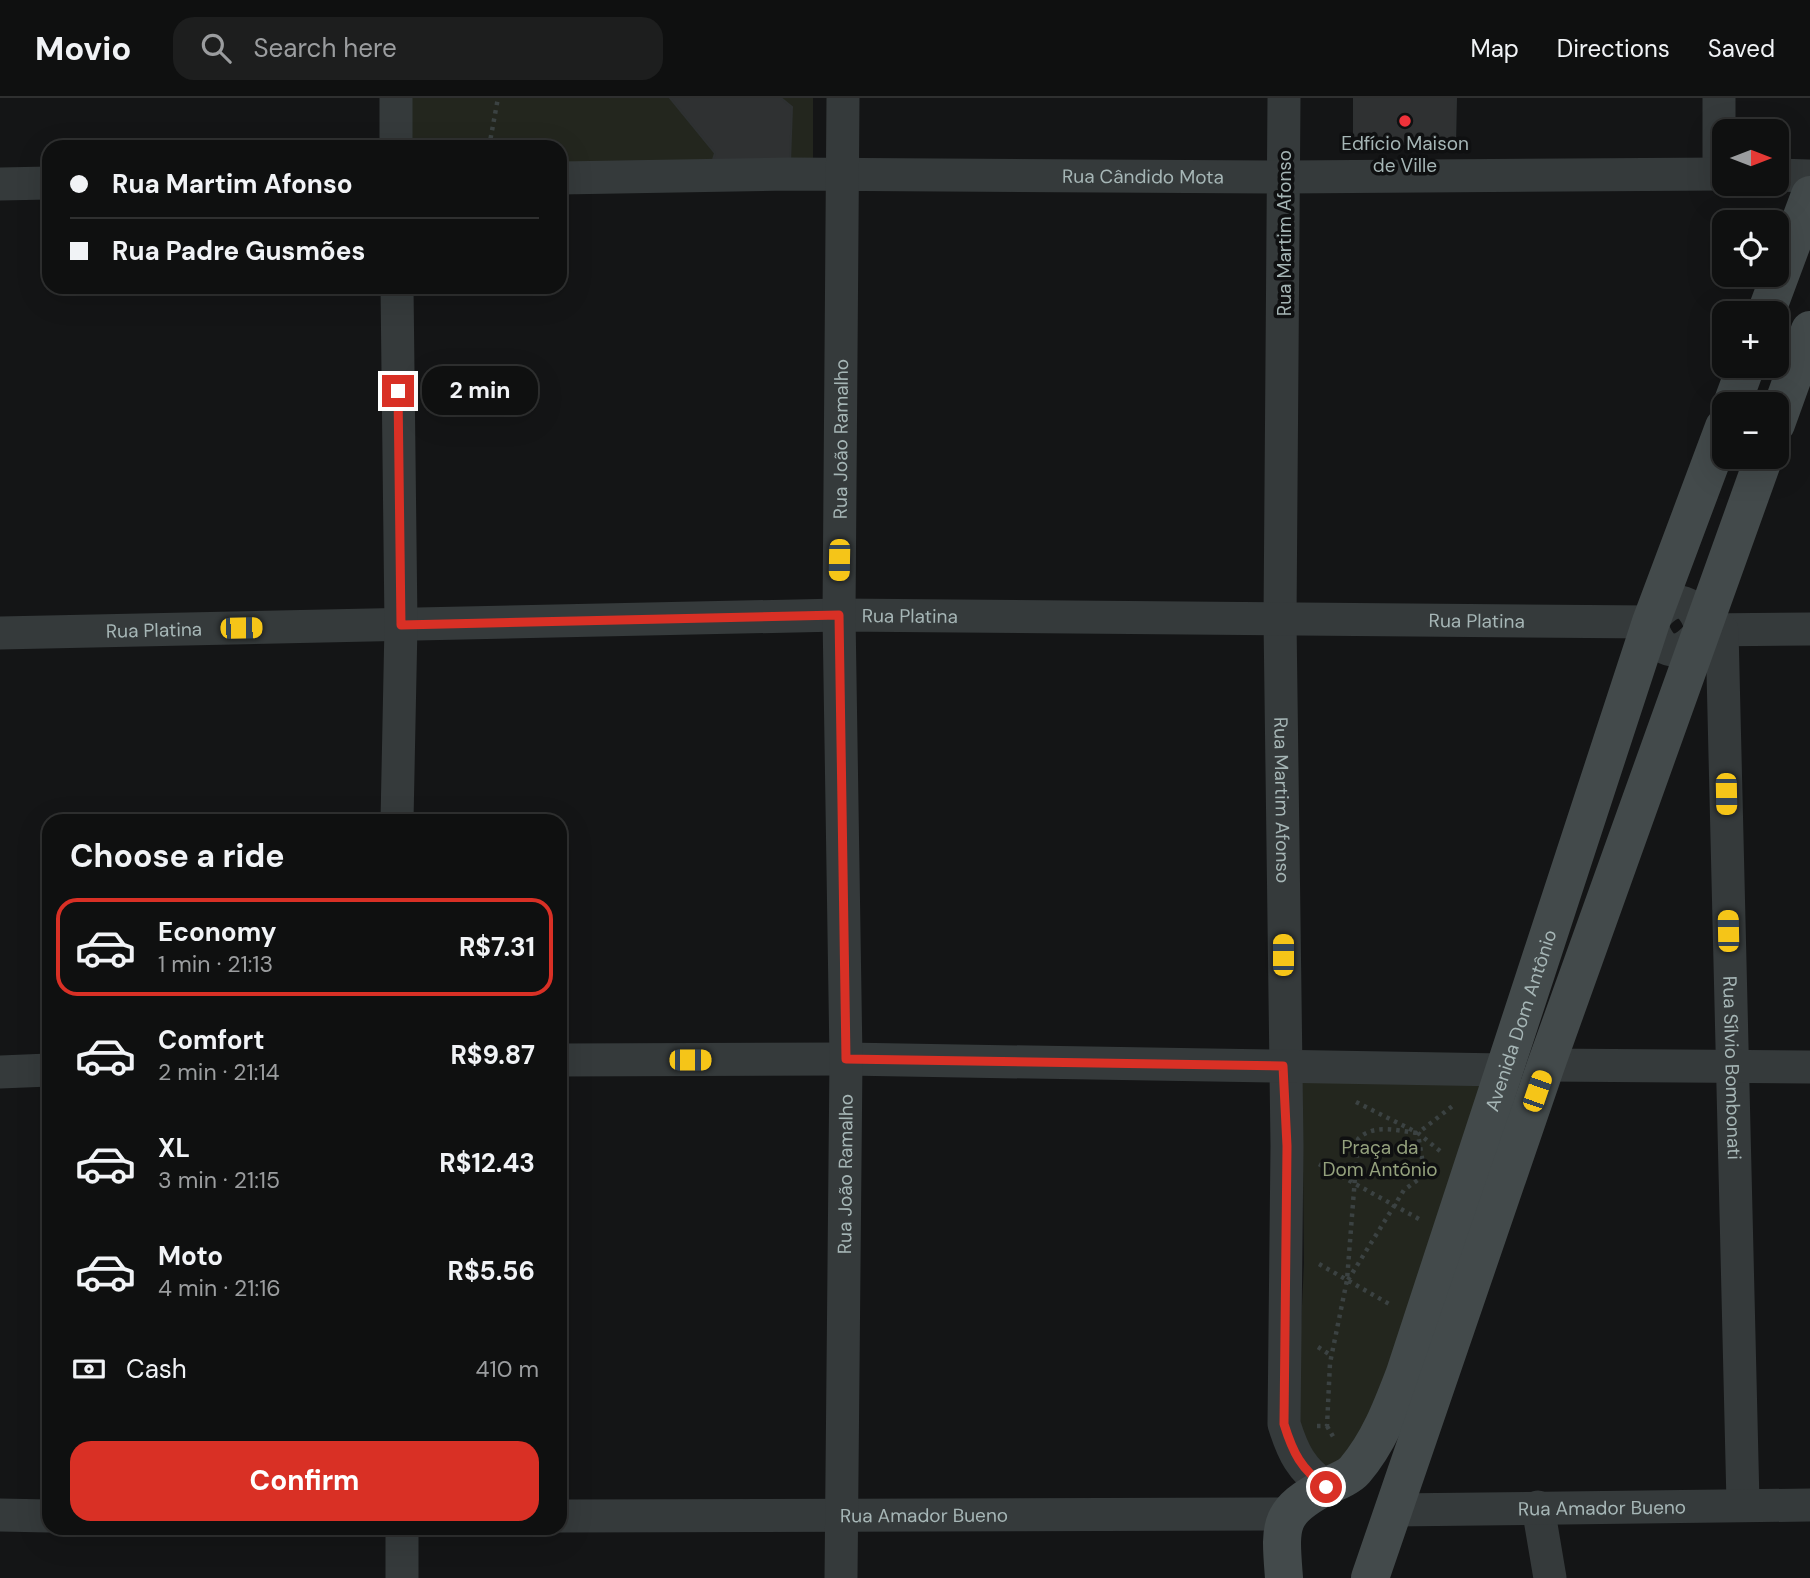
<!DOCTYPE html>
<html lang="en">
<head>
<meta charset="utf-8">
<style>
  body { margin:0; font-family:"DM Sans",sans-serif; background:#1d1e1e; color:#f1f3f6; height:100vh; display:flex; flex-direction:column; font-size:26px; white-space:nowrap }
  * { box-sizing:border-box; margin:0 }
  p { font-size:23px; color:#9b9d9f }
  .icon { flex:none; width:38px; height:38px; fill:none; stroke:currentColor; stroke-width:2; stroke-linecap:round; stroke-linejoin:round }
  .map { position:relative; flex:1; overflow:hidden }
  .panel { position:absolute; left:42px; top:716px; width:525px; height:721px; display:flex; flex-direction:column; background:#0f1010; border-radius:21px; box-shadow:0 7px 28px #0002,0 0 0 2px #2f3030 }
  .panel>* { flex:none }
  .banner { position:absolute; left:42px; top:42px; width:525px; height:154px; border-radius:21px; box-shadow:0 7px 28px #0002,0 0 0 2px #2f3030; display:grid; align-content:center; height:154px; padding:0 28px; background:#0f1010 }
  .needle { width:46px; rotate:90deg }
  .controls { position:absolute; left:1712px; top:21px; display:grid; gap:14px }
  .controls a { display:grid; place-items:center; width:77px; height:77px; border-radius:14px; background:#0f1010; box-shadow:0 7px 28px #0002,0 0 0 2px #2f3030; font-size:35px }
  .end { position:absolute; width:32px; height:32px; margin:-16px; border:9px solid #d93025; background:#fff; box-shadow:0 0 0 4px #fff }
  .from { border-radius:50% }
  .bubble { position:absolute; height:49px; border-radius:21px; background:#0f1010; box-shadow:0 7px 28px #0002,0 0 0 2px #2f3030; font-size:23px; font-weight:700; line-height:49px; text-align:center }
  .car { position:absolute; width:21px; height:42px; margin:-21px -10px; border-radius:9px; box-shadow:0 0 5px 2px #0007; background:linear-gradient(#f5c518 24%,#345 0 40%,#f5c518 0 76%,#345 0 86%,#f5c518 0) }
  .banner b { display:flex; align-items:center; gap:24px; height:66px; font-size:26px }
  .banner b+b { border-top:2px solid #2f3030 }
  .banner i { width:18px; height:18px; background:#f1f3f6 }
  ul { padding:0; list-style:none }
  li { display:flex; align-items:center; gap:21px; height:98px; margin:0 14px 10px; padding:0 14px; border:4px solid transparent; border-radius:21px }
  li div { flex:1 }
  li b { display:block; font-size:26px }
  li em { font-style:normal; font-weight:700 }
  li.on { border-color:#d93025 }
  li>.icon { width:63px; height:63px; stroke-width:1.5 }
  h2 { padding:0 28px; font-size:32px; line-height:84px }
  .pay { display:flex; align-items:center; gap:18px; height:77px; padding:0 28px; font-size:26px }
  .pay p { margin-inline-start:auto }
  .button { display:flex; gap:14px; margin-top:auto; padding:14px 28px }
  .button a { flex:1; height:80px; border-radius:21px; background:#d93025; color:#fff; font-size:28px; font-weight:700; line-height:80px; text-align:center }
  header { display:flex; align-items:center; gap:42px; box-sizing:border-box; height:98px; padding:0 35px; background:#0f1010; border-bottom:2px solid #2f3030 }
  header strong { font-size:33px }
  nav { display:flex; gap:38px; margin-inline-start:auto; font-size:24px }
  .search { width:490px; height:63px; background:#1d1e1e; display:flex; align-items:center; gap:18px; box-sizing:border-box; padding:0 24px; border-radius:21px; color:#9b9d9f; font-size:26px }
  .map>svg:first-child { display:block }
  .green { fill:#23261e }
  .building { fill:#2f3132; stroke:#2e3132; stroke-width:2 }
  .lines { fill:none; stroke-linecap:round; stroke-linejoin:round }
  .path { stroke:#3b4242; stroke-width:4.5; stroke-dasharray:3.5 5; stroke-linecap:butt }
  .street { stroke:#353a3b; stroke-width:33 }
  .secondary { stroke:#434a4b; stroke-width:38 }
  .route { stroke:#d93025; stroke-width:9 }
  .poi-dot { fill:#f0323a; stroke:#0f1011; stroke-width:2.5 }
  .labels { text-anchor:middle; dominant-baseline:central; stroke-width:7; stroke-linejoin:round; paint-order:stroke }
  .poi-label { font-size:19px; fill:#a6b6b6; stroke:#0f1011 }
  .street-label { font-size:19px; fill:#a6b6b6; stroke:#0f1011 }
  .park-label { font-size:19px; fill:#94a17d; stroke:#0f1011 }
</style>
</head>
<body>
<header>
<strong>Movio</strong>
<div class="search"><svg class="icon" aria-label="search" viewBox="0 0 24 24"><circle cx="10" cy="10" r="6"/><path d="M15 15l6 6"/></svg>Search here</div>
<nav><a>Map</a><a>Directions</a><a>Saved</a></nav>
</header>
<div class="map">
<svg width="1810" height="1480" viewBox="0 0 1810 1480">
  <rect width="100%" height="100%" fill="#141516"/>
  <path class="green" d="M 407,0 L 813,0 L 813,65 L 560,64 L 560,49 L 407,49 Z
    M 1302,981 L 1483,986 L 1359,1357 L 1330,1368 L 1302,1363 L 1296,1335 L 1304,1165 Z"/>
  <path class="building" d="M 670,0 L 781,0 L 792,9 L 790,65 L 712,65 L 715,55 Z
    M 1354,0 L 1456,0 L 1455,47 L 1354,45 Z"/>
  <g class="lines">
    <path class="path" d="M 489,49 L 498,0
      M 1356,1004 L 1414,1033
      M 1440,1053 L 1418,1035 L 1455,1006
      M 1319,1066 L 1419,1121
      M 1319,1166 L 1391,1207
      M 1348,1182 L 1404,1092 L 1419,1081 L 1422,1060 L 1418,1036
      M 1318,1249 L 1332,1258
      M 1317,1328 L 1327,1328 L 1330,1265 L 1347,1182 L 1358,1041 C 1374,1025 1397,1033 1418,1035
      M 1327,1328 L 1335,1342"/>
    <g class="street">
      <path d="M 396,0 L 396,49"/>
      <path id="s1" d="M 1284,0 L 1280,522 L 1287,1048 L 1284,1326 C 1293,1355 1301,1371 1326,1389"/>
      <path d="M 1719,0 L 1719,75"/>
      <path d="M 1776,77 L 1810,78"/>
      <path id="s2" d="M 560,80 L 788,76 L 1285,79 L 1724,76"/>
      <path d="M 0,86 L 49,85"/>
      <path d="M 1651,524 C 1660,560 1681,560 1702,532"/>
      <path d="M 1651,524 C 1673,495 1692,497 1702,532"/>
      <path d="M 1702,532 L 1810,531"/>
      <path id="s3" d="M 1722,532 L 1743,1405"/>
      <path id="s4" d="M 0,535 L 839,517 L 1651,524"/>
      <path d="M 397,723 L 401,527 L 397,189"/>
      <path d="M 560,962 L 846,961 L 1504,972"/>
      <path d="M 1546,967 L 1810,969"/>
      <path d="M 0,974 L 49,972"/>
      <path d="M 1538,1409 L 1550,1480"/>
      <path id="s5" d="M 1392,1412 L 1810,1407"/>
      <path d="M 0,1417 L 49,1418"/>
      <path id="s6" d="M 560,1418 L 1288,1416"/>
      <path d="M 402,1430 L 402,1480"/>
      <path id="s7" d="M 841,1480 L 846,961 L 839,517 L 843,0"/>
    </g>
    <g class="secondary">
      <path d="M 1766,215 L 1810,97"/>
      <path d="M 1732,306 L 1746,268"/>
      <path d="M 1776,326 L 1810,232"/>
      <path id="s8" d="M 1284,1480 C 1280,1427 1277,1414 1327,1388 C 1336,1384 1349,1379 1355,1372 C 1379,1344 1392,1309 1405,1275 L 1651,524 L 1724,329"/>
      <path d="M 1370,1480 L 1546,967 L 1764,359"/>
    </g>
  </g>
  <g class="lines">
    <path class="route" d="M 398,293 L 401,527 L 839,517 L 846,961 L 1283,968 L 1287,1048 L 1284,1326 C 1293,1355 1301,1371 1326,1389"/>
  </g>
  <circle class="poi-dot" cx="1405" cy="23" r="7"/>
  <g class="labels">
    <g class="poi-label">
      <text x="1405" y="45">Edfício Maison<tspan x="1405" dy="22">de Ville</tspan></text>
    </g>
    <g class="street-label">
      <text stroke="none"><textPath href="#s2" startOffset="583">Rua Cândido Mota</textPath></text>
      <text transform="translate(1284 135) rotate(-90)">Rua Martim Afonso</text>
      <text stroke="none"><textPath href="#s7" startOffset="1139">Rua João Ramalho</textPath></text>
      <text stroke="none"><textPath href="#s4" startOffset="910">Rua Platina</textPath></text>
      <text stroke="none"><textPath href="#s4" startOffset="1477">Rua Platina</textPath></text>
      <text stroke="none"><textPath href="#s4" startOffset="154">Rua Platina</textPath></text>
      <text stroke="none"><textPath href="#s1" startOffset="702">Rua Martim Afonso</textPath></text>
      <text stroke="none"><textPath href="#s8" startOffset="626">Avenida Dom Antônio</textPath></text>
      <text stroke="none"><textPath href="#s3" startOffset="438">Rua Sílvio Bombonati</textPath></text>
      <text stroke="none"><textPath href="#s7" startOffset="404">Rua João Ramalho</textPath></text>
      <text stroke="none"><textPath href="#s5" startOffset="210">Rua Amador Bueno</textPath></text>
      <text stroke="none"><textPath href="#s6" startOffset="364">Rua Amador Bueno</textPath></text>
    </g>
    <g class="park-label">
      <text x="1380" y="1049">Praça da<tspan x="1380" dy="22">Dom Antônio</tspan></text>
    </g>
  </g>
</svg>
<div class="controls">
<a><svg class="needle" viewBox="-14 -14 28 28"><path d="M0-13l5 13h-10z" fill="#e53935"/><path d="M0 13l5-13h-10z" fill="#9b9d9f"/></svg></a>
<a><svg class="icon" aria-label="locate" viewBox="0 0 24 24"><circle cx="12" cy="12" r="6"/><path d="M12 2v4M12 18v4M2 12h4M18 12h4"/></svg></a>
<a>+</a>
<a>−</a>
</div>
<i class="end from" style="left:1326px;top:1389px"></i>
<i class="end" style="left:398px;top:293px"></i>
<div class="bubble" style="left:422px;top:268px;width:116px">2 min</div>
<i class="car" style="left:839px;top:462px;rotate:181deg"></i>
<i class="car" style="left:241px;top:530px;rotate:89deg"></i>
<i class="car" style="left:1726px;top:696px;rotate:179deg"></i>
<i class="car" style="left:1728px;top:833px;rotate:359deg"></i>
<i class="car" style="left:1283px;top:857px;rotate:0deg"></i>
<i class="car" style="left:690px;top:962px;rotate:90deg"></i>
<i class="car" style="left:1537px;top:993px;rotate:19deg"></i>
<div class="banner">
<b><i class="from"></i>Rua Martim Afonso</b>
<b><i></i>Rua Padre Gusmões</b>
</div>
<section class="panel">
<h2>Choose a ride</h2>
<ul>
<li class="on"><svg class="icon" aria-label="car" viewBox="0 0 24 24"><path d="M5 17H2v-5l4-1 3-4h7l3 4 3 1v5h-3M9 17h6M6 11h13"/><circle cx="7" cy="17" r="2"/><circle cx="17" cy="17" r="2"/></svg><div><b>Economy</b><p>1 min · 21:13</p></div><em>R$7.31</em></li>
<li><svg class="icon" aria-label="car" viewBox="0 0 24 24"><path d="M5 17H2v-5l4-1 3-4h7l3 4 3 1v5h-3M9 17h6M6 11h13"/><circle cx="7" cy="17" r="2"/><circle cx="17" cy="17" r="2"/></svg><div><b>Comfort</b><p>2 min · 21:14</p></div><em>R$9.87</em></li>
<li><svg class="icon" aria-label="car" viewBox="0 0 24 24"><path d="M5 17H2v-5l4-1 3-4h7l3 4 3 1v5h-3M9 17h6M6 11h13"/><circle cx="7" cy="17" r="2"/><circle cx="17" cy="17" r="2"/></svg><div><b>XL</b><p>3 min · 21:15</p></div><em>R$12.43</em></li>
<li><svg class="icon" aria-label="car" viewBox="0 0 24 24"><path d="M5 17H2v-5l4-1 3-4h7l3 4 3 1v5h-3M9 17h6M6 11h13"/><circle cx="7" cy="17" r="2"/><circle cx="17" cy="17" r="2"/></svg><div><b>Moto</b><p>4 min · 21:16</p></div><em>R$5.56</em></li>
</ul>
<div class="pay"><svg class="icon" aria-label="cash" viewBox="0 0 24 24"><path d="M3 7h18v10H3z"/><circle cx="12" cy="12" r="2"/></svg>Cash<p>410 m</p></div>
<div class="button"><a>Confirm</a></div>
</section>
</div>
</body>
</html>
